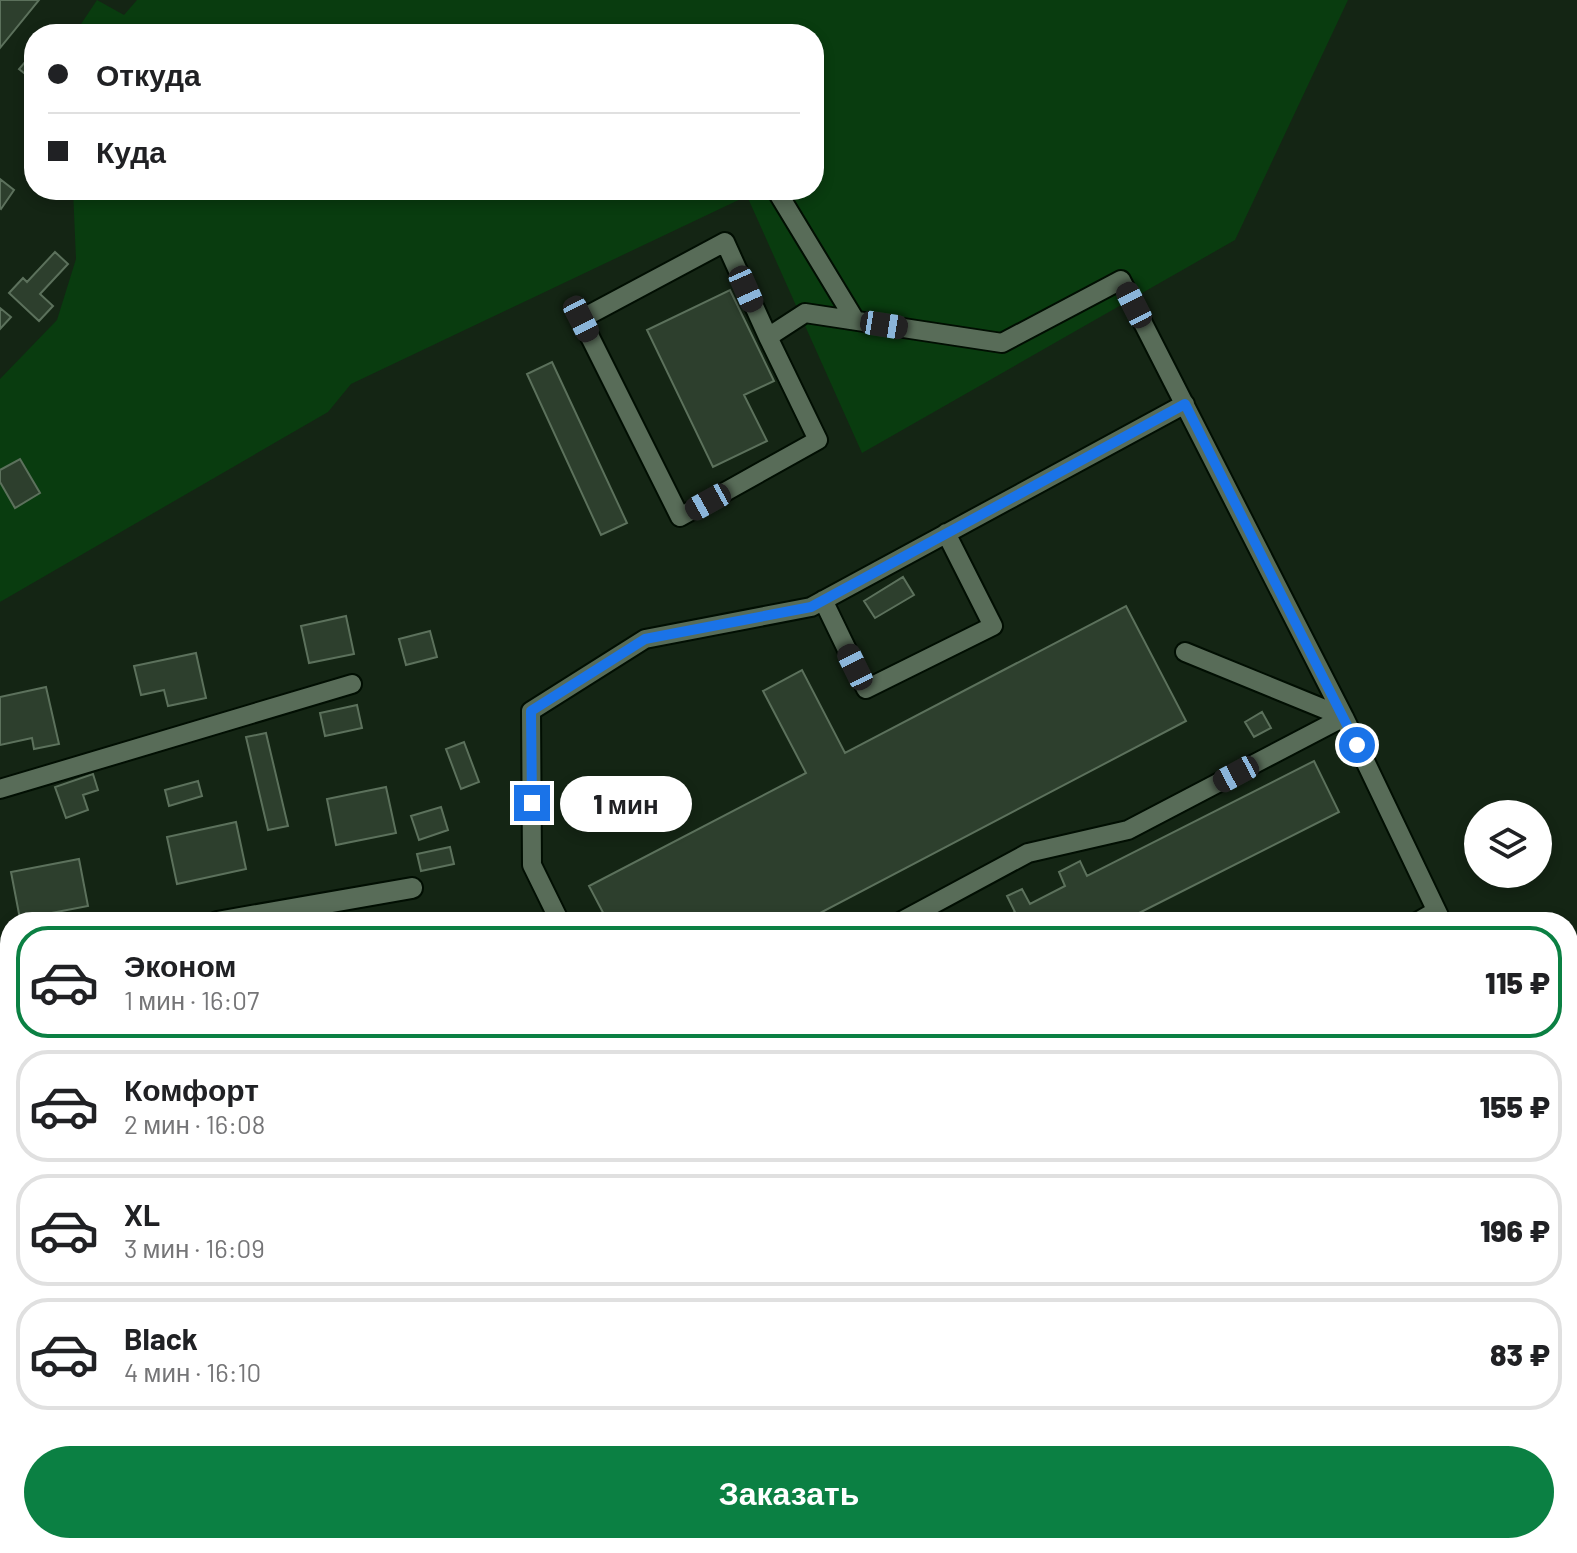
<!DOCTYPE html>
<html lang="ru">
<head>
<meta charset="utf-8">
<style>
  body { margin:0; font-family:Barlow,sans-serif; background:#f6f6f6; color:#202124; height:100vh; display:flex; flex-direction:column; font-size:30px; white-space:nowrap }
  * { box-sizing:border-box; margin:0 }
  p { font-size:26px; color:#757577 }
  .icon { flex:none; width:44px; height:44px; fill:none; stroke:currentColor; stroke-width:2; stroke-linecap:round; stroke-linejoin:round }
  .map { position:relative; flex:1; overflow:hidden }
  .sheet { position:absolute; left:0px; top:912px; width:1578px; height:642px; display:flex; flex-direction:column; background:#fff; border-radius:32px 32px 0 0; box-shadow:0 4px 12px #0003 }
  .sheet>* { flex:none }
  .top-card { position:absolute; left:24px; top:24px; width:800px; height:176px; border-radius:32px; box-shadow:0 4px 12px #0003; display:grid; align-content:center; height:176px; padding:0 24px; background:#fff }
  .controls { position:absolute; left:1464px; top:800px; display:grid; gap:16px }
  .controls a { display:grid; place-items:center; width:88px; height:88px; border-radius:50%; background:#fff; box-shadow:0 4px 12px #0003; font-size:40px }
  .end { position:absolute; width:36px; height:36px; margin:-18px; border:10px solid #1a73e8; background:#fff; box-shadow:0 0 0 4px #fff }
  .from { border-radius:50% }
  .bubble { position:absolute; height:56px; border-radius:28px; background:#fff; box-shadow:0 4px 12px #0003; font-size:26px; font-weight:800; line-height:56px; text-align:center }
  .car { position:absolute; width:24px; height:48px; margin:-24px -12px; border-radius:10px; box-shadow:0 0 6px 2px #0007; background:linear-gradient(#222 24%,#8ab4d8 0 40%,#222 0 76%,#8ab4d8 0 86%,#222 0) }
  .top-card b { display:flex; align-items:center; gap:28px; height:76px; font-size:30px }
  .top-card b+b { border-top:2px solid #e0e0e0 }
  .top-card i { width:20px; height:20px; background:#202124 }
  ul { padding:14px 0 0; list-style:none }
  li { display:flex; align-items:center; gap:24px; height:112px; margin:0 16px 12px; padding:0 8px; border:4px solid #e0e0e0; border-radius:32px }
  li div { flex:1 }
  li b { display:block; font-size:30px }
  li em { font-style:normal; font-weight:800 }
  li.on { border-color:#0b8043 }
  li>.icon { width:72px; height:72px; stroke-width:1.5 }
  .action { display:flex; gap:16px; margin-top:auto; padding:16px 24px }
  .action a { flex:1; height:92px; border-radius:48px; background:#0b8043; color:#fff; font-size:32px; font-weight:800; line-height:92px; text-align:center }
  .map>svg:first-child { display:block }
  .green { fill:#093c0f }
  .building { fill:#2d3f2d; stroke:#5c715c; stroke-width:2 }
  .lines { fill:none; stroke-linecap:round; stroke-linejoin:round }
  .service-casing { stroke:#010e02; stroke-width:22 }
  .minor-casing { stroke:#010e02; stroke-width:24 }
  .path { stroke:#556555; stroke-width:5; stroke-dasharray:4 4; stroke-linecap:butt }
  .service { stroke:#586c58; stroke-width:18 }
  .minor { stroke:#586c58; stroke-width:20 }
  .route { stroke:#1a73e8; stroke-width:10 }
</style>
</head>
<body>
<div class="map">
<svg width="1577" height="1553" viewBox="0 0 1577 1553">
  <rect width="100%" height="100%" fill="#142514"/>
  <path class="green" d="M 97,0 L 124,15 L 137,0 L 1348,0 L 1235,240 L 862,453 L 747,196 L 351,384 L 328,412 L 0,602 L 0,379 L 57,320 L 76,259 L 73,190 L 814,190 L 814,34 L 82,34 L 77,30 Z
    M 0,1098 L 10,1142 L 10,1417 L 0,1390 Z
    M 0,1457 L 10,1481 L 10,1543 L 5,1553 L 0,1553 Z
    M 1577,1483 L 1577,1553 L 1272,1553 L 1288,1544 L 1568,1544 L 1568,1488 Z"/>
  <path class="building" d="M 0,0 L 39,0 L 0,48 Z
    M 31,55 L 34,57 L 34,81 L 19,69 Z
    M 0,179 L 14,190 L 1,209 L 0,208 Z
    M 55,252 L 68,264 L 40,294 L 53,306 L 39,321 L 9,293 L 23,278 L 27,282 Z
    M 730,290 L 774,381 L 744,395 L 767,441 L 713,467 L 647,330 Z
    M 0,308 L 11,317 L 0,329 Z
    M 552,362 L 627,523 L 601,535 L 527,374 Z
    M 20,459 L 40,493 L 15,508 L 0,482 L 0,470 Z
    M 903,577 L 914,595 L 875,618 L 864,601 Z
    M 1126,606 L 1186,721 L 803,922 L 608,922 L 589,886 L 806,773 L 763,691 L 802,670 L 845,753 Z
    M 346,616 L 354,654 L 309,663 L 301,626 Z
    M 430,631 L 437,657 L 406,665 L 399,639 Z
    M 196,653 L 206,698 L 168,706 L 164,690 L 141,695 L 134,666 Z
    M 46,687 L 59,744 L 34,749 L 32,738 L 0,745 L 0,697 Z
    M 357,705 L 362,728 L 325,736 L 320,713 Z
    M 1262,712 L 1271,728 L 1254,737 L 1245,722 Z
    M 266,733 L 288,826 L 268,830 L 246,737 Z
    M 464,742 L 479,782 L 461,789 L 446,749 Z
    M 1314,761 L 1339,812 L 1139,913 L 1144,922 L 995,922 L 1015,912 L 1007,896 L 1022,889 L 1030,904 L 1065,886 L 1059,872 L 1080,861 L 1087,876 Z
    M 93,774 L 98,790 L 83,795 L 88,810 L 66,818 L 55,787 Z
    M 198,781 L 202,796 L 169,806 L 165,790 Z
    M 386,787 L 396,833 L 336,845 L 327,799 Z
    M 441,807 L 448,830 L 419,840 L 411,816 Z
    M 236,822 L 246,869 L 177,884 L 167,837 Z
    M 450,847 L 454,864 L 421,871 L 417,854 Z
    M 79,859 L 88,906 L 20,919 L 11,872 Z"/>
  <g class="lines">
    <defs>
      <path id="service" d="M 776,190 L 855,320
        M 768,337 L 818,440 L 680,517 L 581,319 L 725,242 L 768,337 L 805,313 L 1002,343 L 1121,280 L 1344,717
        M 823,600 L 866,689 L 993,626 L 946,533
        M 1185,652 L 1344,717
        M 0,789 L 352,684
        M 560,922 L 532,865 L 531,711 L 645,639 L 811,607 L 1185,404
        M 900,922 L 1028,853 L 1128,830 L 1344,717 L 1442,922
        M 1417,922 L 1436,911
        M 1568,1117 L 1577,1113
        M 1568,1176 L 1577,1195
        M 1568,1376 L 1577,1369
        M 72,1553 L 78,1544
        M 267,1553 L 280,1544
        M 1184,1553 L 1202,1544"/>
      <path id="minor" d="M 217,922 L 412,888
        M 0,960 L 10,958
        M 0,1423 L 10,1444
        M 58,1544 L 62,1553"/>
    </defs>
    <use href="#service" class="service-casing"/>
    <use href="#minor" class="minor-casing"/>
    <path class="path" d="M 0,1476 L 10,1499
      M 0,1517 L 10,1513"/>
    <use href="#service" class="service"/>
    <use href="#minor" class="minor"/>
  </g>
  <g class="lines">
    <path class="route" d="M 532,803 L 531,711 L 645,639 L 811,607 L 1185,404 L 1357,745"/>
  </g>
</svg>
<div class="controls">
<a><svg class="icon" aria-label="layers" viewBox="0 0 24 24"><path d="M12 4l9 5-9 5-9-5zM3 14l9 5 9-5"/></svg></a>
</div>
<i class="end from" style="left:1357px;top:745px"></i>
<i class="end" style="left:532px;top:803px"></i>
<div class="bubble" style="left:560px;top:776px;width:132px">1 мин</div>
<i class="car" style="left:746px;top:289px;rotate:156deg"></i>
<i class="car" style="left:1134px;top:305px;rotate:333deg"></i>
<i class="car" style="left:581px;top:319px;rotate:153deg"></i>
<i class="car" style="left:884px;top:325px;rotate:99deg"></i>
<i class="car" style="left:708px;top:502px;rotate:241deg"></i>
<i class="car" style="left:855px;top:667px;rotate:334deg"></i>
<i class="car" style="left:1236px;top:774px;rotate:242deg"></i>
<div class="top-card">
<b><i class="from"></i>Откуда</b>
<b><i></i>Куда</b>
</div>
<section class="sheet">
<ul>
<li class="on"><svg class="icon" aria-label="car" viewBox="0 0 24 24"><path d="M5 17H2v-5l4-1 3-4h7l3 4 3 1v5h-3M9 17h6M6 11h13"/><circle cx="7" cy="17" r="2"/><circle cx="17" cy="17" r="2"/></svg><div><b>Эконом</b><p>1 мин · 16:07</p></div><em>115 ₽</em></li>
<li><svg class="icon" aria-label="car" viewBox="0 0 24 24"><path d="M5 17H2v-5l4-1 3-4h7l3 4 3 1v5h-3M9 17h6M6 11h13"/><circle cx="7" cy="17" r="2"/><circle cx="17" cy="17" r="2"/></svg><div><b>Комфорт</b><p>2 мин · 16:08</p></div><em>155 ₽</em></li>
<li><svg class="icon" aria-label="car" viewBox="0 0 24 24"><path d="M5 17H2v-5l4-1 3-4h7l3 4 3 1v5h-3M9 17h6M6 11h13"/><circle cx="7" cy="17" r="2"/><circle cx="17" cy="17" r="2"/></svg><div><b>XL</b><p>3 мин · 16:09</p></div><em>196 ₽</em></li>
<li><svg class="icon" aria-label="car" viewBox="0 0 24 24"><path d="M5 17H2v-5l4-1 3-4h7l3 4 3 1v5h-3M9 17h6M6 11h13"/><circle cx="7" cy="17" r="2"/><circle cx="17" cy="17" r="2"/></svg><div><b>Black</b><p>4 мин · 16:10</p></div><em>83 ₽</em></li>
</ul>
<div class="action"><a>Заказать</a></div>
</section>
</div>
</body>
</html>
